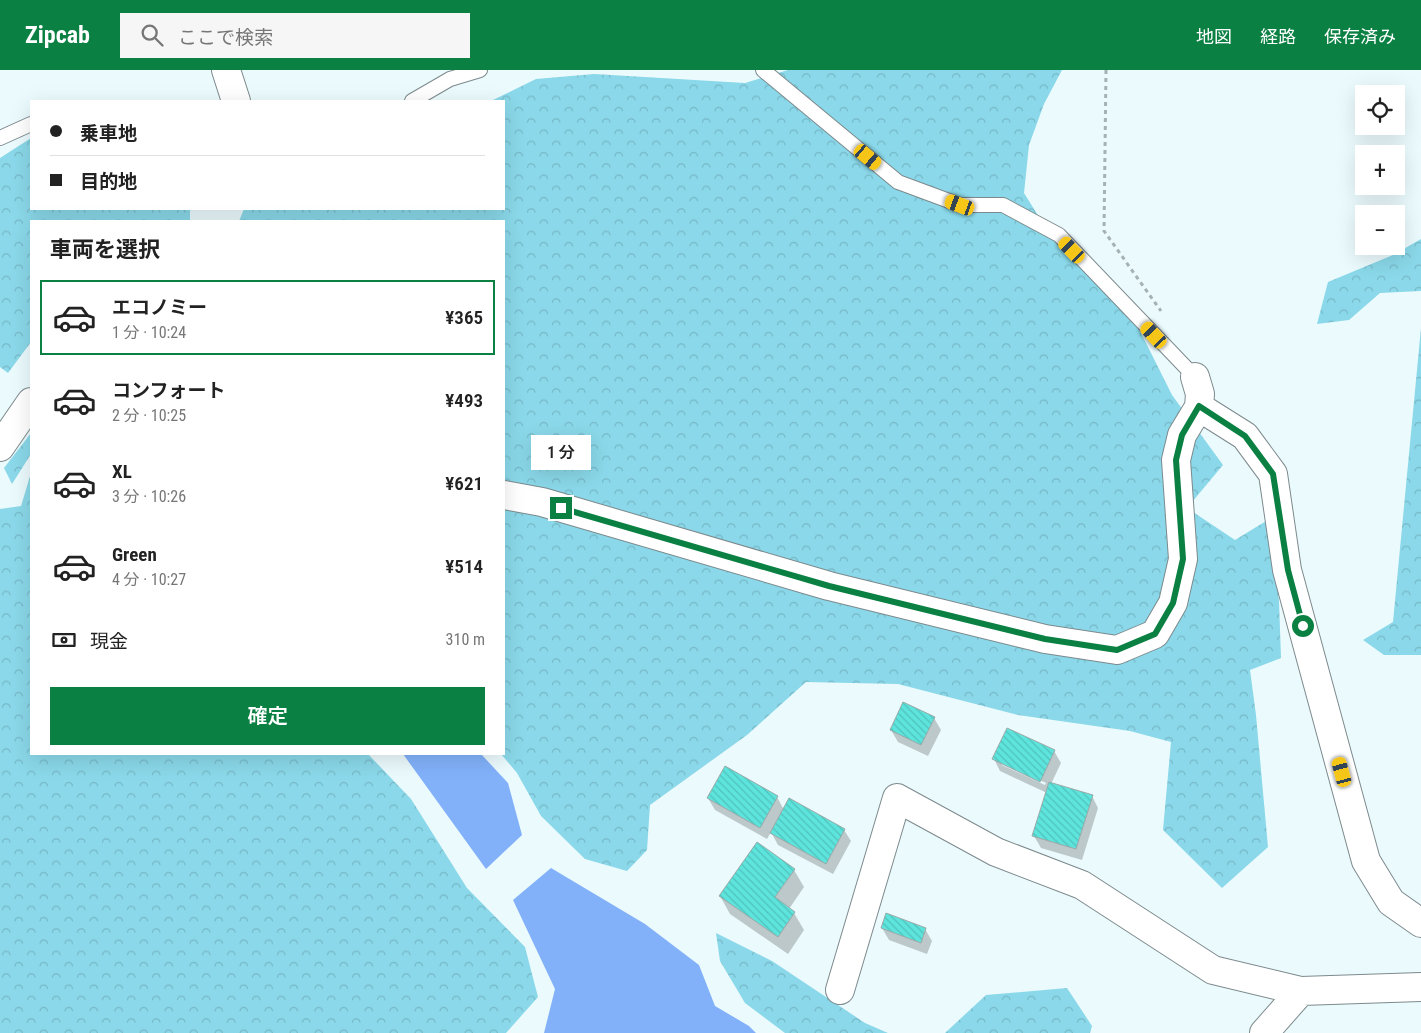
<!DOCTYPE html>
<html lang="ja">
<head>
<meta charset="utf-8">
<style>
  body { margin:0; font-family:"Roboto Condensed","Noto Sans JP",sans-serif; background:#f6f6f6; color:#222; height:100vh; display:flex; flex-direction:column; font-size:19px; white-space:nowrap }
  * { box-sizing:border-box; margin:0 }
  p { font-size:16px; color:#767676 }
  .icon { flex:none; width:28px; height:28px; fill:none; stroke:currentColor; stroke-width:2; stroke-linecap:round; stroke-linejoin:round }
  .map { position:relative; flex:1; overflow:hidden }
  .side { position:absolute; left:30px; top:150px; width:475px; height:535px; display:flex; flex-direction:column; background:#fff; border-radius:0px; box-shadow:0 5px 20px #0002 }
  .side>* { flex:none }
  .hud { position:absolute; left:30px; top:30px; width:475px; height:110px; border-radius:0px; box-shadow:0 5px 20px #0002; display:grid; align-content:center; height:110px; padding:0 20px; background:#fff }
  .buttons { position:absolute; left:1355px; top:15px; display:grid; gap:10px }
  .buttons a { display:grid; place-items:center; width:50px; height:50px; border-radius:0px; background:#fff; box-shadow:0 5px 20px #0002; font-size:25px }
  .end { position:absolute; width:22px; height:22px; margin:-11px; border:6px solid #0b8043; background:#fff; box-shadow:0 0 0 2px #fff }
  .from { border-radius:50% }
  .bubble { position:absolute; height:35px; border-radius:0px; background:#fff; box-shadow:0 5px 20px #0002; font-size:16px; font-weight:600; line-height:35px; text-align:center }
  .car { position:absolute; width:15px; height:30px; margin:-15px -8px; border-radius:6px; box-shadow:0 0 4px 1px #0007; background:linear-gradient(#f5c518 24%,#345 0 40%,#f5c518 0 76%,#345 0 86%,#f5c518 0) }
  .hud b { display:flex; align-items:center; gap:18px; height:48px; font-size:19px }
  .hud b+b { border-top:1px solid #e0e0e0 }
  .hud i { width:12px; height:12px; background:#222 }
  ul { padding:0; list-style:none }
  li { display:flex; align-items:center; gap:15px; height:75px; margin:0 10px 8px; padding:0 10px; border:2px solid transparent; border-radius:0px }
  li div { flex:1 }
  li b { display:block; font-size:19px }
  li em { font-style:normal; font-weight:600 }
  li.active { border-color:#0b8043 }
  li>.icon { width:45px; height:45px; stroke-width:1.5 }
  h2 { padding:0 20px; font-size:22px; line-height:60px }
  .pay { display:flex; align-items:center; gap:12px; height:55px; padding:0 20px; font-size:19px }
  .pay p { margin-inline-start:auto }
  .primary-button { display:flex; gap:10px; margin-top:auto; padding:10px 20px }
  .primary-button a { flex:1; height:58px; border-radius:0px; background:#0b8043; color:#fff; font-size:20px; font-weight:600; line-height:58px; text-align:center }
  header { display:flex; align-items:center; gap:30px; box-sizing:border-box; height:70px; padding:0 25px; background:#0b8043; color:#fff }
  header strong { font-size:24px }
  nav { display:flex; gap:28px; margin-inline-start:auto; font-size:18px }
  .search { width:350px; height:45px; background:#f6f6f6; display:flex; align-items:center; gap:12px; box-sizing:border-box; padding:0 18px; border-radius:0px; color:#767676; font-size:19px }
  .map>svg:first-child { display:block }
  .forest { fill:url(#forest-crowns) }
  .water { fill:#82b1fa }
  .shadow { fill:#0003; fill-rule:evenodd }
  .building { fill:url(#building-back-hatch); stroke:#9baaa8 }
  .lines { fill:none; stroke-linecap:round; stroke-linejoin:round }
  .service-casing { stroke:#7d8a8d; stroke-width:16 }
  .minor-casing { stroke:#7d8a8d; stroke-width:30 }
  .path { stroke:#a5b1b3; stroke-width:3; stroke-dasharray:4 4; stroke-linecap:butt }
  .service { stroke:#fff; stroke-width:14 }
  .minor { stroke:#fff; stroke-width:28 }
  .route { stroke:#0b8043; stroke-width:6 }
</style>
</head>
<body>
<header>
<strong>Zipcab</strong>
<div class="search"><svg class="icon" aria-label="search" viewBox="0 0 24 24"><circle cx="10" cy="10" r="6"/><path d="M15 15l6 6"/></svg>ここで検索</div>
<nav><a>地図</a><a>経路</a><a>保存済み</a></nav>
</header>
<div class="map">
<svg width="1421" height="963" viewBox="0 0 1421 963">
  <defs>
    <pattern id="forest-crowns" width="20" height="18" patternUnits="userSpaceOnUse" patternTransform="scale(1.25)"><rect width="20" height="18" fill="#8ad8e9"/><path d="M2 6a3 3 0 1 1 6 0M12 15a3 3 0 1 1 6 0" fill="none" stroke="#76b8c7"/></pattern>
    <pattern id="building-back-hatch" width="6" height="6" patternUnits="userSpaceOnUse" patternTransform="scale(1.25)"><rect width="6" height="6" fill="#5de4dc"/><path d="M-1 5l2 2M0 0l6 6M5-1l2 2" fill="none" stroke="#50c2bc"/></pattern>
  </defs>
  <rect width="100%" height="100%" fill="#ebfafd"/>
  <path class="forest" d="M 788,0 L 1062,0 L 1044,34 L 1029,75 L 1024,123 L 1052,168 L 1136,253 L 1172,325 L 1223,395 L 1187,438 L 1235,470 L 1271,448 L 1279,531 L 1281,588 L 1250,600 L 1256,645 L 1268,777 L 1222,818 L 1163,760 L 1171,672 L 1130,661 L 1018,645 L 898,614 L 806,612 L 747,665 L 650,735 L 647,780 L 627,801 L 585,789 L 541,746 L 517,703 L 501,684 L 504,684 L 504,151 L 239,151 L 244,139 L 504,139 L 504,31 L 491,31 L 536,9 L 594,4 L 745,13 Z
    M 31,68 L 31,139 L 190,139 L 190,151 L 31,151 L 31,272 L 8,303 L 0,297 L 0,88 Z
    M 1421,169 L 1421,221 L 1380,223 L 1349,250 L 1317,254 L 1328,212 L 1393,185 Z
    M 1421,258 L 1421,585 L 1384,585 L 1363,570 L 1393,552 Z
    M 31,363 L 31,384 L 12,414 L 4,398 Z
    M 31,403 L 31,684 L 368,684 L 411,729 L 467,818 L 525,877 L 538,927 L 506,963 L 0,963 L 0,439 L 21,436 Z
    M 716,863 L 772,891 L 865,953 L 888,963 L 785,963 L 745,933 L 720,891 Z
    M 1067,918 L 1092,956 L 1090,963 L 945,963 L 986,925 Z"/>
  <path class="water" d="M 403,684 L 481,684 L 508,713 L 522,765 L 486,799 Z
    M 551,798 L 645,854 L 699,895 L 715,936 L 749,956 L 756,963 L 544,963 L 555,919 L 513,830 Z"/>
  <path class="shadow" d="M 934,648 L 941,660 L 928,686 L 898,672 L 891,660 Z
    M 1054,681 L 1061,693 L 1051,714 L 1092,726 L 1098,738 L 1082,790 L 1041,778 L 1034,766 L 1047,723 L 1000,701 L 994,689 ZM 1002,692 L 1046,713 L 1045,715 L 1002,695 Z
    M 777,727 L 784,740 L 844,760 L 851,771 L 833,804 L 778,775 L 771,762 L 767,769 L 715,740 L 708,728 Z
    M 794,800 L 804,817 L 789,839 L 794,843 L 804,860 L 788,884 L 730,844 L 720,826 Z
    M 882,858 L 925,859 L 932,871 L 927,884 L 889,870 Z"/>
  <path class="building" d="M 903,632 L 935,647 L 921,675 L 890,660 Z
    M 1007,658 L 1055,680 L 1040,712 L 992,689 Z
    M 725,696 L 778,726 L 760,758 L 707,728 Z
    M 1049,712 L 1093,725 L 1076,779 L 1032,766 Z
    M 789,728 L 845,759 L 826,794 L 770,763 Z
    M 757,772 L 795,799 L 775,827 L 795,842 L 778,867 L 719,826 Z
    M 886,843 L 926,858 L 921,873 L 881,858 Z"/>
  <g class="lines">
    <defs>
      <path id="service" d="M 763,0 L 898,112 L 960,135 L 1003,135 L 1059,165 L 1195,307
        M 412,31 L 450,9 L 480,0
        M 0,68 L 31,54"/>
      <path id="minor" d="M 226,0 L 236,31
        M 1199,337 L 1245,366 L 1273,404 L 1287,500 L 1366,791 L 1391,832 L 1421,853
        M 0,377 L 31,332
        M 504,425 L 542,432 L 829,516 L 1045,569 L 1117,580 L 1155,564 L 1173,533 L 1183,489 L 1176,390 L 1182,365 L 1199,337 L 1200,324 L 1195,307
        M 840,920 L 897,728 L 996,782 L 1082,815 L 1213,900 L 1301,921 L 1421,917
        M 1264,963 L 1301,921"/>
    </defs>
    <use href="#service" class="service-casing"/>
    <use href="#minor" class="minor-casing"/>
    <path class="path" d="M 1106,0 L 1104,161 L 1161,241"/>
    <use href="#service" class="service"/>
    <use href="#minor" class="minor"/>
  </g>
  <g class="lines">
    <path class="route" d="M 561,438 L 829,516 L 1045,569 L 1117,580 L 1155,564 L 1173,533 L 1183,489 L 1176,390 L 1182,365 L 1199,336 L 1245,366 L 1273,404 L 1288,500 L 1303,556"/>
  </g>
</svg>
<div class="buttons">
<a><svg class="icon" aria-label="locate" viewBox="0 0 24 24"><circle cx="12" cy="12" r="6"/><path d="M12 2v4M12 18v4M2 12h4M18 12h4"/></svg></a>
<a>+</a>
<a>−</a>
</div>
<i class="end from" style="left:1303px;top:556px"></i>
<i class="end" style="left:561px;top:438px"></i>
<div class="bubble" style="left:531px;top:365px;width:60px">1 分</div>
<i class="car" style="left:868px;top:87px;rotate:130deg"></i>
<i class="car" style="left:960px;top:135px;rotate:290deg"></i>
<i class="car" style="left:1072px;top:180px;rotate:316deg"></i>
<i class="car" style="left:1154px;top:265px;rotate:317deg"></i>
<i class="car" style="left:1342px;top:702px;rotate:345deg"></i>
<div class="hud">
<b><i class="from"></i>乗車地</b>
<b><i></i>目的地</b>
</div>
<section class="side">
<h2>車両を選択</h2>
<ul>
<li class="active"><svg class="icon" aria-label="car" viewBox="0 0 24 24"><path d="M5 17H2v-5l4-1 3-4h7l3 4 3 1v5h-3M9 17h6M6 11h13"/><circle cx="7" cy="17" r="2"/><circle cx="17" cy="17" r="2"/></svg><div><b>エコノミー</b><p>1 分 · 10:24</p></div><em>¥365</em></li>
<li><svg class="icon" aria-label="car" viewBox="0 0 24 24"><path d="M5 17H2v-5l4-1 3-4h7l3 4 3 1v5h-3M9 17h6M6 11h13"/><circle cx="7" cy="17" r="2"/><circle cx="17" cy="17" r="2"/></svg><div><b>コンフォート</b><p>2 分 · 10:25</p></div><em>¥493</em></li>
<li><svg class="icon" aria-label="car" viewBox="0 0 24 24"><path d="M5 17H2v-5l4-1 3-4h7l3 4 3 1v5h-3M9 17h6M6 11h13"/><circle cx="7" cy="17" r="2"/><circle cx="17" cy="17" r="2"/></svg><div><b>XL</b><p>3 分 · 10:26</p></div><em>¥621</em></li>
<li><svg class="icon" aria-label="car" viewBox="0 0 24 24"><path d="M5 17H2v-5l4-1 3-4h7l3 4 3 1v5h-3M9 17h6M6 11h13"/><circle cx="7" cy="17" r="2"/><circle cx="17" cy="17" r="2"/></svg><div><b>Green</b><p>4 分 · 10:27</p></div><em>¥514</em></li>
</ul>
<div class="pay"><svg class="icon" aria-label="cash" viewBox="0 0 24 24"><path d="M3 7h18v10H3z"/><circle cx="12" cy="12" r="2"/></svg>現金<p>310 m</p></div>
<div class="primary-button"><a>確定</a></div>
</section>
</div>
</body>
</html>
